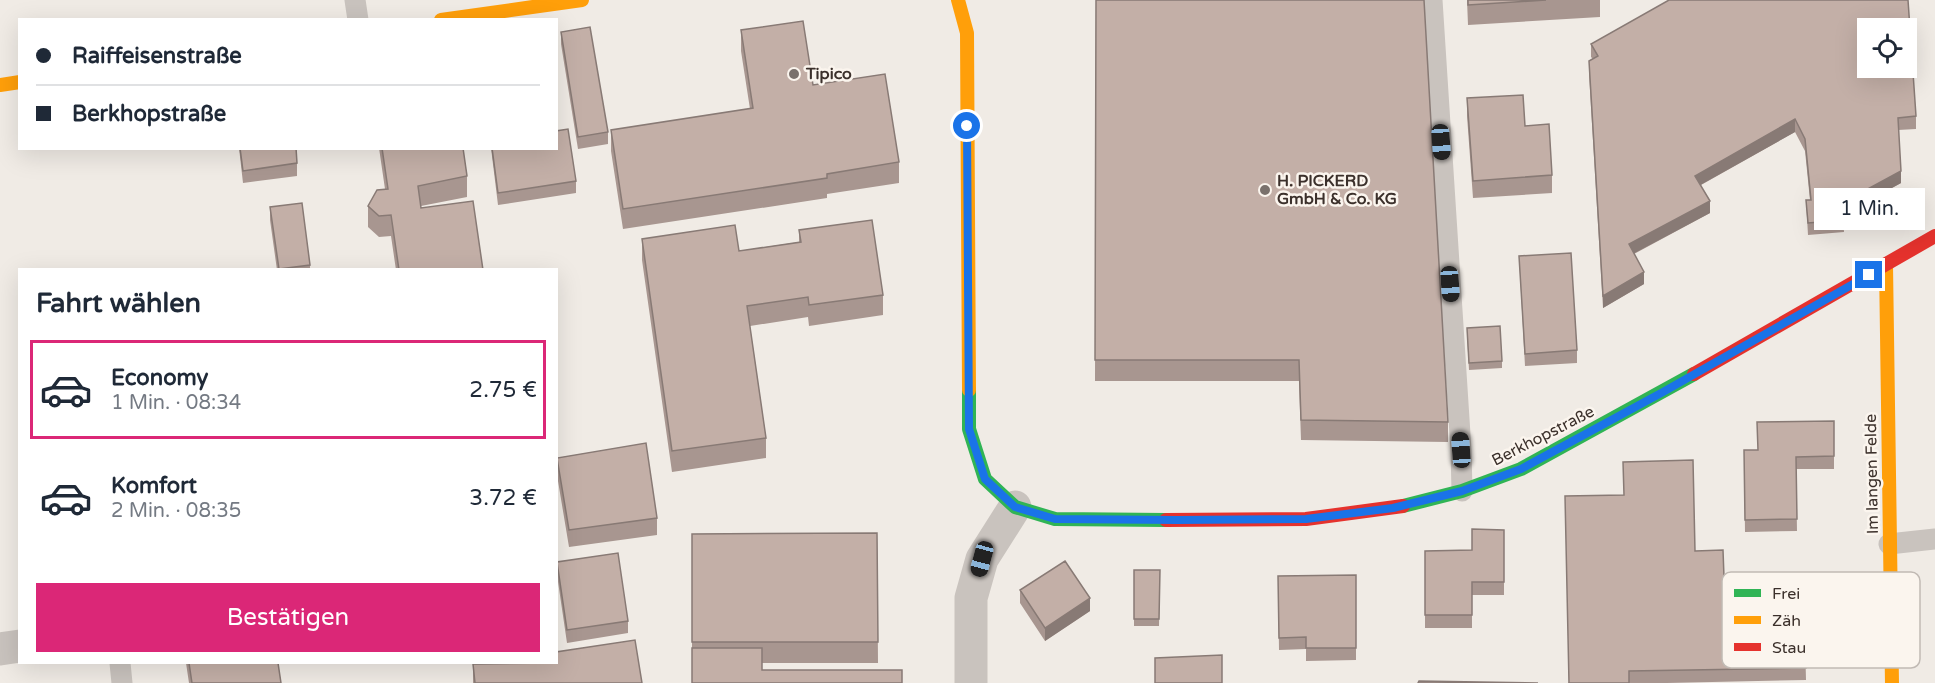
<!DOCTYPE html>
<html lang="de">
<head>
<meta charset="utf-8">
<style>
  body { margin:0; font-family:"Varela Round",sans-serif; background:#f6f6f7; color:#1f2937; height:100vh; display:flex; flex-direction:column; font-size:22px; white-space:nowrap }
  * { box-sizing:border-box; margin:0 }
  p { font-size:20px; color:#747a83 }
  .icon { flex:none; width:33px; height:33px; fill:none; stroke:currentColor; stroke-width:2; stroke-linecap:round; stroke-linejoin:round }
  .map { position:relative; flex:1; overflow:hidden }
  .details { position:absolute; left:18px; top:268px; width:540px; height:396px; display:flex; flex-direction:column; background:#fff; border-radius:0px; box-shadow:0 6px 24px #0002 }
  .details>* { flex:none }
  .guide { position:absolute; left:18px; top:18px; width:540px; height:132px; border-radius:0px; box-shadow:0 6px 24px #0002; display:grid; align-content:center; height:132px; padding:0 18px; background:#fff }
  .fabs { position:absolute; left:1857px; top:18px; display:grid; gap:12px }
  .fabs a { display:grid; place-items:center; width:60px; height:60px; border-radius:0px; background:#fff; box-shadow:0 6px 24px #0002; font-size:30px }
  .end { position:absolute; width:27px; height:27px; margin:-14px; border:8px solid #1a73e8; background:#fff; box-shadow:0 0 0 3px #fff }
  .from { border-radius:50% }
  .bubble { position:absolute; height:42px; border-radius:0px; background:#fff; box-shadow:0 6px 24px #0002; font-size:20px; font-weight:600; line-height:42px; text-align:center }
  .car { position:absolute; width:18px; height:36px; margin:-18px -9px; border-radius:8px; box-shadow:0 0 4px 2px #0007; background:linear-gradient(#222 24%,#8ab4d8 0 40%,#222 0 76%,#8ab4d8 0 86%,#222 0) }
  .guide b { display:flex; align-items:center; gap:21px; height:57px; font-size:22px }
  .guide b+b { border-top:2px solid #e0e1e3 }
  .guide i { width:15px; height:15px; background:#1f2937 }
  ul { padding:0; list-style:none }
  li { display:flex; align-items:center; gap:18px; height:99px; margin:0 12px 9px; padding:0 6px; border:3px solid transparent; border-radius:0px }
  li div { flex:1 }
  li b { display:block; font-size:22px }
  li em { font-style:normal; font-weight:600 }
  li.active { border-color:#db2777 }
  li>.icon { width:54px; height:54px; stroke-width:1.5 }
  h2 { padding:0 18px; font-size:27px; line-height:72px }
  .button { display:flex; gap:12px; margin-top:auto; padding:12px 18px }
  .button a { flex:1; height:69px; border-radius:0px; background:#db2777; color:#fff; font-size:24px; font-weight:600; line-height:69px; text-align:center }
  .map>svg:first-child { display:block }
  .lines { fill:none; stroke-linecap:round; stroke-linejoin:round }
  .lane { stroke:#c9c3be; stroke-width:21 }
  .street { stroke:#c9c3be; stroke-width:33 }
  .fast { stroke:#30b455; stroke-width:14 }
  .slow { stroke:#ff9f0a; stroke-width:14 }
  .jam { stroke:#e5322d; stroke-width:14 }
  .wall { fill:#a89690 }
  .shaded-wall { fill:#887a75 }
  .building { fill:#c3afa7; stroke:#887a75; stroke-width:1.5; fill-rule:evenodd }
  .route { stroke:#1a73e8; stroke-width:8 }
  .poi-dot { fill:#7a716c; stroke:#fbf5ee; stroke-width:2 }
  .labels { text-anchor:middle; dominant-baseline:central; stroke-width:5; stroke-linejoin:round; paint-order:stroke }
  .poi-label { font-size:16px; font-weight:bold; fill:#3b302b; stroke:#fbf5ee; text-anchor:start }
  .street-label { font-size:16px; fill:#3b302b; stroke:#fbf5ee }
  .key { fill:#fbf5ee; stroke:#c1bab4; stroke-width:1.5 }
  .key-label { font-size:16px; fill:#3b302b }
</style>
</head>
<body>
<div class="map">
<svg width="1935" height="683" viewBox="0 0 1935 683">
  <rect width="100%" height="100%" fill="#f0ebe5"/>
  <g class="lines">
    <path class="lane" d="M 355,0 L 358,20
      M 1432,0 L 1461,450 L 1462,491
      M 1889,544 L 1935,539
      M 120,663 L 122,683"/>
    <path class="street" d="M 0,649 L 20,646
      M 971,683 L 971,598 L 982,559 L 1015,507"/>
    <path class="fast" d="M 969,390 L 969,429 L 985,479 L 1015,507 L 1055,519 L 1166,520
      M 1403,506 L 1462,491 L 1521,469 L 1694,374"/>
    <path class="slow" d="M 958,0 L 967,33 L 969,390
      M 441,20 L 582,0
      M 0,85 L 20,82
      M 1886,265 L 1892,683"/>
    <path class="jam" d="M 1694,374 L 1935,236
      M 1166,520 L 1306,519 L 1403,506"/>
  </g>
  <path class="wall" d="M 1096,0 L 1448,422 L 1448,442 L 1301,440 L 1299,381 L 1095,381 Z
    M 1467,0 L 1600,0 L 1600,17 L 1468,25 Z
    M 741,30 L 813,85 L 899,162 L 899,183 L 827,194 L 827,198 L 623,229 L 611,151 L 611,130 L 750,109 L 741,51 Z
    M 561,32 L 608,132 L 608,144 L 578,149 L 561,44 Z
    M 1591,44 L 1916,116 L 1916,129 L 1898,130 L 1901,183 L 1843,215 L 1844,232 L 1808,235 L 1806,200 L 1810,200 L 1805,151 L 1795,132 L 1701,185 L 1710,213 L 1634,254 L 1644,284 L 1603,308 L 1589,74 L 1589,61 L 1593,59 L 1591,57 Z
    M 1467,98 L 1525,126 L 1552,175 L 1552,193 L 1473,198 L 1467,116 Z
    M 239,148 L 296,148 L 297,163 L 297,176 L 243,183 Z
    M 379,148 L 463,148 L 467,176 L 467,197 L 421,206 L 421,208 L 483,270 L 396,270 L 391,236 L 379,237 L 368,227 L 368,206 L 385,189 Z
    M 491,148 L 576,181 L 576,193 L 498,205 Z
    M 270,207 L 310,265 L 310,270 L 277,270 L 270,220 Z
    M 799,230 L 883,295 L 883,315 L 809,326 L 808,317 L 750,326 L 766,438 L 766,458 L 672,472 L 642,260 L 642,239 L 739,251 L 799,242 Z
    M 1519,256 L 1577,350 L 1577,363 L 1525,366 Z
    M 1467,335 L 1502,361 L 1502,368 L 1469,370 Z
    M 1834,421 L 1834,469 L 1796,469 L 1797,531 L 1745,532 L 1744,450 L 1757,450 Z
    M 557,458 L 657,518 L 657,535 L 569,547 L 557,475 Z
    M 1504,530 L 1504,595 L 1472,595 L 1472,628 L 1425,628 L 1425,551 L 1472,550 Z
    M 877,533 L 878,663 L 762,663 L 692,683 L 692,534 Z
    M 1695,551 L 1725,604 L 1804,603 L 1806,680 L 1667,683 L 1568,683 Z
    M 557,562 L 628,621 L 628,633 L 567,643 L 557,575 Z
    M 1134,570 L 1160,570 L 1159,626 L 1134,626 Z
    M 1356,575 L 1356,660 L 1306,661 L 1306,649 L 1279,650 L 1278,576 Z
    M 1020,590 L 1090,611 L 1045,641 L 1020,603 Z
    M 186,663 L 278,663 L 281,683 L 189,683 Z
    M 473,664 L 642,683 L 473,683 Z"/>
  <path class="shaded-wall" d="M 1795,119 L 1795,132 L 1695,188 L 1695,176 Z
    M 1901,171 L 1901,183 L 1842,215 L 1842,203 Z
    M 1710,201 L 1710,213 L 1629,256 L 1629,244 Z
    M 1644,272 L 1644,284 L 1603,308 L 1603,296 Z
    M 1090,598 L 1090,611 L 1045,641 L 1045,628 Z"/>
  <path class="building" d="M 1096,0 L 1424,0 L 1448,422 L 1301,420 L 1299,360 L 1095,360 Z
    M 1468,0 L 1546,0 L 1468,5 Z
    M 1669,0 L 1908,0 L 1916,116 L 1898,118 L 1901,171 L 1842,203 L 1844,220 L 1808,223 L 1806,200 L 1811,200 L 1805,139 L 1795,119 L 1695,176 L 1710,201 L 1629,244 L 1644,272 L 1603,296 L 1589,61 L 1598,56 L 1591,44 ZM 1868,28 L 1906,28 L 1906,68 L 1868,68 Z
    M 803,21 L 813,85 L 885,74 L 899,162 L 827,174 L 827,178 L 623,209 L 611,130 L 753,108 L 741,30 Z
    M 590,27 L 608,132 L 578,137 L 561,32 Z
    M 1523,95 L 1525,126 L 1549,124 L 1552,175 L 1473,181 L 1467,98 Z
    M 568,129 L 576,181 L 498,193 L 492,148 L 556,148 L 556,131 Z
    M 240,148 L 296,148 L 297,163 L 243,171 Z
    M 382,148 L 463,148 L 467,176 L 418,186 L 421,208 L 473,201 L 483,270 L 399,270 L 391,215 L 379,216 L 368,206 L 377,190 L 388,189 Z
    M 302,203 L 310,265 L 279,269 L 270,207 Z
    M 872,220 L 883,295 L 809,305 L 808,297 L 747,306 L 766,438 L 672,451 L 642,239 L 735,225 L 739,251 L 801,242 L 799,230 Z
    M 1571,253 L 1577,350 L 1525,354 L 1519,256 Z
    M 1500,326 L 1502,361 L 1469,363 L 1467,328 Z
    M 1834,421 L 1834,456 L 1796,457 L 1797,519 L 1745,520 L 1744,450 L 1758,450 L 1757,422 Z
    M 646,443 L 657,518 L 569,530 L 557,458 Z
    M 1693,460 L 1695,551 L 1723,550 L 1725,604 L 1804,603 L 1806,668 L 1629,671 L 1629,683 L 1569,683 L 1565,496 L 1624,495 L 1623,462 Z
    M 1472,529 L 1504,530 L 1504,582 L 1472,582 L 1472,615 L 1425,615 L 1425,551 L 1472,550 Z
    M 877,533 L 878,642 L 692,642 L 692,534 Z
    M 618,553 L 628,621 L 567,630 L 557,562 Z
    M 1065,561 L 1090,598 L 1045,628 L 1020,590 Z
    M 1134,570 L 1160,570 L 1159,619 L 1134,619 Z
    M 1356,575 L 1356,648 L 1306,648 L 1306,637 L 1279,638 L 1278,576 Z
    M 635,640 L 642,683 L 475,683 L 473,664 L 556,663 L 556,652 Z
    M 692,648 L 762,648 L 762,670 L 902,670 L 902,683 L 692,683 Z
    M 1222,655 L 1222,683 L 1155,683 L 1155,658 Z
    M 189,663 L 278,663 L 281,683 L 192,683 Z
    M 1419,681 L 1538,683 L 1418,683 Z"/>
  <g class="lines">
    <path class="route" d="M 967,126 L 969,429 L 985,479 L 1015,507 L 1055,519 L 1177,520 L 1306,519 L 1393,508 L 1462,491 L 1521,469 L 1663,392 L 1869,275"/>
  </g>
  <g class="poi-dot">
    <circle cx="794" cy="74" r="6"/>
    <circle cx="1265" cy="190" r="6"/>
  </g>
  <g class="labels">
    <g class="poi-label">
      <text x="806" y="74">Tipico</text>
      <text x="1277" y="181">H. PICKERD<tspan x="1277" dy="18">GmbH &amp; Co. KG</tspan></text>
    </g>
    <g class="street-label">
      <text transform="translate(1543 436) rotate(-27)">Berkhopstraße</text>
      <text transform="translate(1872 474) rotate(-91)">Im langen Felde</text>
    </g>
  </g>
  <rect x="1722" y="572" width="198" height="96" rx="9" class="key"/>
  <rect x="1734" y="589" width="27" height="8" fill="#30b455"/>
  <rect x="1734" y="616" width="27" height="8" fill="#ff9f0a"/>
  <rect x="1734" y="643" width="27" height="8" fill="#e5322d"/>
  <g class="key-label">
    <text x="1772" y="599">Frei</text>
    <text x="1772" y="626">Zäh</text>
    <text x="1772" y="653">Stau</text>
  </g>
</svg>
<div class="fabs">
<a><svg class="icon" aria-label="locate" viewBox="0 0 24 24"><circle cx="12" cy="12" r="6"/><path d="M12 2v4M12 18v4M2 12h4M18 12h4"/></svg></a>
</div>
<i class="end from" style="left:967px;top:126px"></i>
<i class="end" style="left:1869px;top:275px"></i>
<div class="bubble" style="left:1814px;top:188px;width:111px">1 Min.</div>
<i class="car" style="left:1441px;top:142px;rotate:176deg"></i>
<i class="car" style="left:1450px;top:284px;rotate:176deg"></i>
<i class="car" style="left:1461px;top:450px;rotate:356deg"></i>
<i class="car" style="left:982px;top:559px;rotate:195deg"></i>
<div class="guide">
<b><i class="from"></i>Raiffeisenstraße</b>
<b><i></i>Berkhopstraße</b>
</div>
<section class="details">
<h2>Fahrt wählen</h2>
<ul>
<li class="active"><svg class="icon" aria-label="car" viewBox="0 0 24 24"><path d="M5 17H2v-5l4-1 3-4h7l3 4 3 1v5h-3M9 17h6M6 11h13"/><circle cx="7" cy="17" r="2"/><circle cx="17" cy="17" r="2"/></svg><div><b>Economy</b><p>1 Min. · 08:34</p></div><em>2.75 €</em></li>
<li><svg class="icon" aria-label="car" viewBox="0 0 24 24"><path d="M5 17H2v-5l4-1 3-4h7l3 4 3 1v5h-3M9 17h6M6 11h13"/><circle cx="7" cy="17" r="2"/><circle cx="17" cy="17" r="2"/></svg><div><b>Komfort</b><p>2 Min. · 08:35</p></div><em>3.72 €</em></li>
</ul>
<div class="button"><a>Bestätigen</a></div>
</section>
</div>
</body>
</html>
